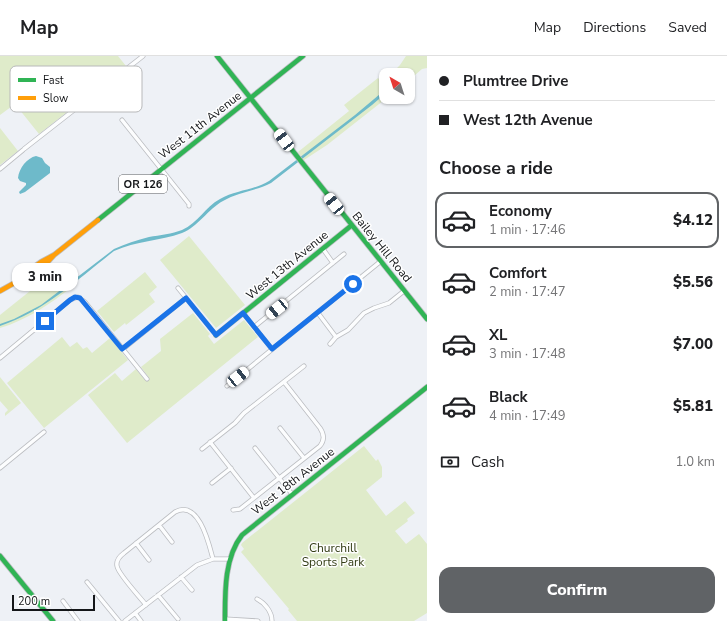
<!DOCTYPE html>
<html lang="en">
<head>
<meta charset="utf-8">
<style>
  body { margin:0; font-family:"Nunito Sans",sans-serif; background:#f2f2f2; color:#202124; height:100vh; display:flex; flex-direction:column; font-size:15px; white-space:nowrap }
  * { box-sizing:border-box; margin:0 }
  p { font-size:13px; color:#757577 }
  .icon { flex:none; width:22px; height:22px; fill:none; stroke:currentColor; stroke-width:2; stroke-linecap:round; stroke-linejoin:round }
  .map { position:relative; flex:1; overflow:hidden }
  .sheet { display:flex; flex-direction:column; background:#fff; width:300px }
  .sheet>* { flex:none }
  .guide { display:grid; align-content:center; height:88px; padding:0 12px; background:#fff }
  .needle { width:26px; rotate:321deg }
  .tools { position:absolute; left:379px; top:12px; display:grid; gap:8px }
  .tools a { display:grid; place-items:center; width:36px; height:36px; border-radius:8px; background:#fff; box-shadow:0 1px 3px #0004; font-size:20px }
  .scale { position:absolute; left:12px; bottom:10px; width:83px; box-sizing:border-box; padding-left:4px; border:2px solid #141619; border-top:0; font-size:11px; line-height:14px; white-space:nowrap; color:#141619; -webkit-text-stroke:3px #fff; paint-order:stroke }
  .end { position:absolute; width:18px; height:18px; margin:-9px; border:5px solid #1a73e8; background:#fff; box-shadow:0 0 0 2px #fff }
  .from { border-radius:50% }
  .bubble { position:absolute; height:28px; border-radius:12px; background:#fff; box-shadow:0 1px 3px #0004; font-size:13px; font-weight:800; line-height:28px; text-align:center }
  .car { position:absolute; width:12px; height:24px; margin:-12px -6px; border-radius:5px; box-shadow:0 0 3px 1px #0007; background:linear-gradient(#fff 24%,#345 0 40%,#fff 0 76%,#345 0 86%,#fff 0) }
  .guide b { display:flex; align-items:center; gap:14px; height:38px; font-size:15px }
  .guide b+b { border-top:1px solid #e0e0e0 }
  .guide i { width:10px; height:10px; background:#202124 }
  ul { padding:0; list-style:none }
  li { display:flex; align-items:center; gap:12px; height:56px; margin:0 8px 6px; padding:0 4px; border:2px solid transparent; border-radius:12px }
  li div { flex:1 }
  li b { display:block; font-size:15px }
  li em { font-style:normal; font-weight:800 }
  li.active { border-color:#606366 }
  li>.icon { width:36px; height:36px; stroke-width:1.5 }
  h2 { padding:0 12px; font-size:18px; line-height:48px }
  .pay { display:flex; align-items:center; gap:10px; height:44px; padding:0 12px; font-size:15px }
  .pay p { margin-inline-start:auto }
  .cta { display:flex; gap:8px; margin-top:auto; padding:8px 12px }
  .cta a { flex:1; height:46px; border-radius:12px; background:#606366; color:#fff; font-size:16px; font-weight:800; line-height:46px; text-align:center }
  header { display:flex; align-items:center; gap:24px; box-sizing:border-box; height:56px; padding:0 20px; background:#fff; border-bottom:1px solid #e0e0e0 }
  header strong { font-size:19px }
  nav { display:flex; gap:22px; margin-inline-start:auto; font-size:14px }
  main { display:flex; flex:1; min-height:0 }
  .map>svg:first-child { display:block }
  .green { fill:#dfebca }
  .water { fill:#6ebaca }
  .lines { fill:none; stroke-linecap:round; stroke-linejoin:round }
  .street-casing { stroke:#bbbdc1; stroke-width:5 }
  .fast-casing { stroke:#bbbdc1; stroke-width:6 }
  .slow-casing { stroke:#bbbdc1; stroke-width:6 }
  .street { stroke:#fcfdfe; stroke-width:3.5 }
  .fast { stroke:#30b455; stroke-width:4.5 }
  .slow { stroke:#ff9f0a; stroke-width:4.5 }
  .route { stroke:#1a73e8; stroke-width:5 }
  .labels { text-anchor:middle; dominant-baseline:central; stroke-width:3; stroke-linejoin:round; paint-order:stroke }
  .shield { fill:#fff; stroke:#5a5c5e; stroke-width:1 }
  .shield-label { font-size:11px; font-weight:bold; fill:#141619 }
  .street-label { font-size:12px; fill:#141619; stroke:#fff }
  .park-label { font-size:12px; fill:#333d15; stroke:#fff }
  .key { fill:#fff; stroke:#b8b9ba; stroke-width:1 }
  .key-label { font-size:11px; fill:#141619 }
</style>
</head>
<body>
<header>
<strong>Map</strong>
<nav><a>Map</a><a>Directions</a><a>Saved</a></nav>
</header>
<main>
<div class="map">
<svg width="427" height="565" viewBox="0 0 427 565">
  <rect width="100%" height="100%" fill="#eef1f6"/>
  <path class="green" d="M 0,0 L 118,0 L 126,10 L 81,47 L 80,46 L 39,78 L 15,48 L 0,59 Z
    M 406,0 L 427,0 L 427,12 L 422,13 L 408,25 L 408,19 L 390,19 L 400,9 Z
    M 378,22 L 382,26 L 386,22 L 386,41 L 388,41 L 327,89 L 304,104 L 298,96 L 349,55 L 344,49 Z
    M 0,72 L 18,95 L 0,109 Z
    M 189,180 L 245,249 L 216,272 L 160,204 Z
    M 145,216 L 157,231 L 149,238 L 155,246 L 126,269 L 125,267 L 114,276 L 97,255 Z
    M 46,225 L 63,228 L 67,226 L 72,231 C 50,248 27,264 0,272 L 0,259 L 40,227 Z
    M 193,257 L 210,278 L 208,280 L 214,288 L 244,264 L 258,281 L 127,387 L 88,339 L 115,317 L 122,325 L 136,313 L 146,325 L 149,322 L 141,311 L 161,295 L 160,283 Z
    M 62,281 L 70,291 L 77,286 L 83,293 L 87,291 L 92,297 L 110,282 L 128,304 L 44,372 L 7,327 Z
    M 0,321 L 21,347 L 5,360 L 5,357 L 8,354 L 0,345 Z
    M 364,390 L 376,405 L 378,403 L 382,411 L 382,421 L 366,434 L 386,460 L 405,445 L 415,457 L 407,463 L 408,465 L 395,475 L 406,488 L 419,478 L 427,488 L 427,557 L 414,565 L 297,565 L 288,554 L 289,553 L 241,496 L 244,493 L 241,489 L 242,487 Z"/>
  <path class="water" d="M 386,33 L 386,37 L 372,49 L 271,127 C 256,135 238,136 223,145 C 208,153 198,171 182,177 C 160,185 136,185 114,195 C 78,223 45,255 0,270 L 0,268 L 14,263 L 41,249 L 114,193 C 125,188 137,184 149,181 C 160,179 172,178 182,174 C 198,167 205,151 220,143 C 236,134 254,134 269,125 L 355,59 Z
    M 36,100 L 42,102 L 45,107 L 50,111 L 50,117 L 25,136 L 20,138 L 19,136 L 26,129 L 26,127 L 20,125 L 18,122 C 19,112 27,102 36,100 Z"/>
  <g class="lines">
    <defs>
      <path id="street" d="M 122,64 L 189,148 L 189,150
        M 24,93 L 143,0
        M 0,113 L 23,94
        M 323,193 L 333,207
        M 178,232 L 216,279
        M 243,257 L 272,293
        M 318,257 L 336,281
        M 254,271 L 344,198
        M 330,288 L 336,281 L 348,274 L 364,257 L 374,252 L 389,247 L 404,235
        M 123,293 L 186,242
        M 0,302 L 70,244 L 78,241 L 85,246 L 147,323
        M 227,330 L 381,205
        M 280,372 L 304,402
        M 210,386 L 254,442
        M 255,392 L 292,438
        M 202,393 L 235,367 L 244,357 L 304,310
        M 0,412 L 44,376
        M 212,427 L 231,412
        M 233,454 L 240,453 L 320,390 C 325,384 324,378 320,372 L 284,326
        M 159,469 L 172,486
        M 136,487 L 149,504
        M 181,521 L 192,534
        M 87,526 L 119,565
        M 158,539 L 178,563
        M 257,543 C 265,547 272,556 272,565
        M 63,545 L 78,565
        M 146,549 C 140,541 118,518 117,510 C 116,505 120,500 124,497 L 175,456 C 199,443 209,488 213,503
        M 135,557 L 141,565
        M 225,563 L 258,565
        M 125,565 L 197,509 L 213,503 L 229,503"/>
      <path id="fast" d="M 217,0 L 427,263
        M 98,164 L 303,0
        M 216,279 L 352,169
        M 0,500 L 53,565
        M 225,565 C 225,537 224,502 242,479 L 427,331"/>
      <path id="slow" d="M 16,226 L 17,223 L 41,206 L 54,199
        M 0,235 L 16,226 L 19,227 L 43,211 L 54,199 L 98,164"/>
    </defs>
    <use href="#street" class="street-casing"/>
    <use href="#fast" class="fast-casing"/>
    <use href="#slow" class="slow-casing"/>
    <use href="#street" class="street"/>
    <use href="#fast" class="fast"/>
    <use href="#slow" class="slow"/>
  </g>
  <g class="lines">
    <path class="route" d="M 45,265 L 70,244 L 75,241 L 80,242 L 122,293 L 186,242 L 216,279 L 243,257 L 272,293 L 353,228"/>
  </g>
  <g class="labels">
    <rect class="shield" x="119" y="119" width="48" height="18" rx="3"/>
    <g class="shield-label">
      <text x="143" y="128">OR 126</text>
    </g>
    <g class="street-label">
      <text transform="translate(200 69) rotate(-38)">West 11th Avenue</text>
      <text transform="translate(382 191) rotate(51)">Bailey Hill Road</text>
      <text transform="translate(287 209) rotate(-39)">West 13th Avenue</text>
      <text transform="translate(293 425) rotate(-38)">West 18th Avenue</text>
    </g>
    <g class="park-label">
      <text x="333" y="492">Churchill<tspan x="333" dy="14">Sports Park</tspan></text>
    </g>
  </g>
  <rect x="10" y="10" width="132" height="46" rx="6" class="key"/>
  <rect x="18" y="22" width="18" height="4" fill="#30b455"/>
  <rect x="18" y="40" width="18" height="4" fill="#ff9f0a"/>
  <g class="key-label">
    <text x="43" y="28">Fast</text>
    <text x="43" y="46">Slow</text>
  </g>
</svg>
<div class="tools">
<a><svg class="needle" viewBox="-14 -14 28 28"><path d="M0-13l5 13h-10z" fill="#e53935"/><path d="M0 13l5-13h-10z" fill="#757577"/></svg></a>
</div>
<div class="scale">200 m</div>
<i class="end from" style="left:353px;top:228px"></i>
<i class="end" style="left:45px;top:265px"></i>
<div class="bubble" style="left:12px;top:207px;width:66px">3 min</div>
<i class="car" style="left:284px;top:84px;rotate:323deg"></i>
<i class="car" style="left:334px;top:148px;rotate:321deg"></i>
<i class="car" style="left:277px;top:253px;rotate:231deg"></i>
<i class="car" style="left:238px;top:321px;rotate:51deg"></i>
</div>
<section class="sheet">
<div class="guide">
<b><i class="from"></i>Plumtree Drive</b>
<b><i></i>West 12th Avenue</b>
</div>
<h2>Choose a ride</h2>
<ul>
<li class="active"><svg class="icon" aria-label="car" viewBox="0 0 24 24"><path d="M5 17H2v-5l4-1 3-4h7l3 4 3 1v5h-3M9 17h6M6 11h13"/><circle cx="7" cy="17" r="2"/><circle cx="17" cy="17" r="2"/></svg><div><b>Economy</b><p>1 min · 17:46</p></div><em>$4.12</em></li>
<li><svg class="icon" aria-label="car" viewBox="0 0 24 24"><path d="M5 17H2v-5l4-1 3-4h7l3 4 3 1v5h-3M9 17h6M6 11h13"/><circle cx="7" cy="17" r="2"/><circle cx="17" cy="17" r="2"/></svg><div><b>Comfort</b><p>2 min · 17:47</p></div><em>$5.56</em></li>
<li><svg class="icon" aria-label="car" viewBox="0 0 24 24"><path d="M5 17H2v-5l4-1 3-4h7l3 4 3 1v5h-3M9 17h6M6 11h13"/><circle cx="7" cy="17" r="2"/><circle cx="17" cy="17" r="2"/></svg><div><b>XL</b><p>3 min · 17:48</p></div><em>$7.00</em></li>
<li><svg class="icon" aria-label="car" viewBox="0 0 24 24"><path d="M5 17H2v-5l4-1 3-4h7l3 4 3 1v5h-3M9 17h6M6 11h13"/><circle cx="7" cy="17" r="2"/><circle cx="17" cy="17" r="2"/></svg><div><b>Black</b><p>4 min · 17:49</p></div><em>$5.81</em></li>
</ul>
<div class="pay"><svg class="icon" aria-label="cash" viewBox="0 0 24 24"><path d="M3 7h18v10H3z"/><circle cx="12" cy="12" r="2"/></svg>Cash<p>1.0 km</p></div>
<div class="cta"><a>Confirm</a></div>
</section>
</main>
</body>
</html>
